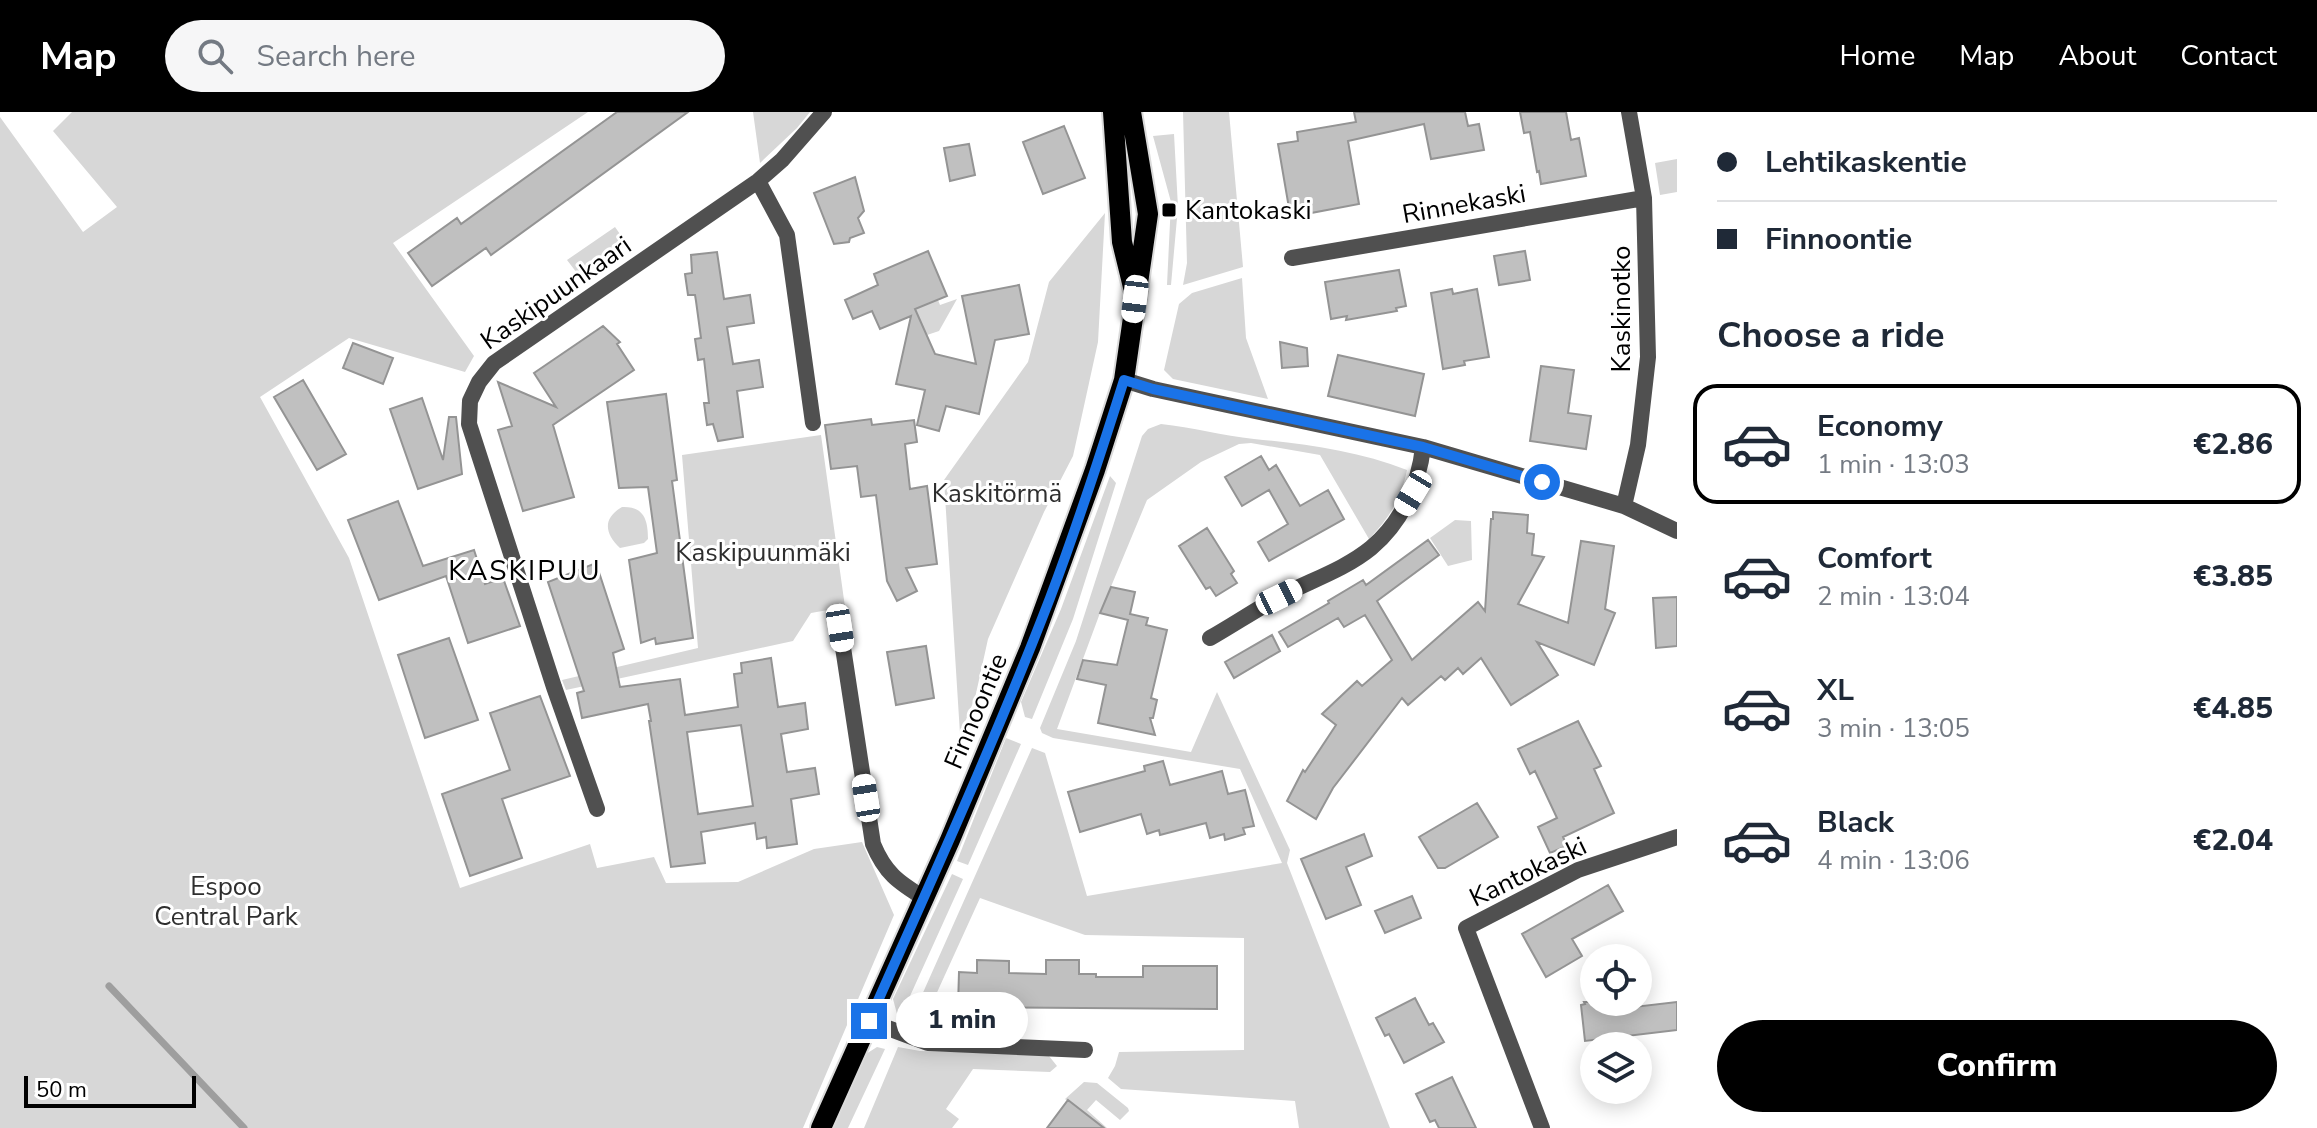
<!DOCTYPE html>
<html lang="en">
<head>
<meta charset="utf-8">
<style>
  body { margin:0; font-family:"Nunito Sans",sans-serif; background:#f6f6f7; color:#1f2937; height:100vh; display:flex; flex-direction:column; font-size:30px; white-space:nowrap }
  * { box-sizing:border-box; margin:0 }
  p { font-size:26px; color:#747a83 }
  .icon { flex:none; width:44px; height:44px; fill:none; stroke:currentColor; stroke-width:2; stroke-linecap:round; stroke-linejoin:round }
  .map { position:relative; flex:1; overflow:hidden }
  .drawer { display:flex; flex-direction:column; background:#fff; width:640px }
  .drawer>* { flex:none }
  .guide { display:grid; align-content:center; height:176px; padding:0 40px; background:#fff }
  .buttons { position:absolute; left:1580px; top:832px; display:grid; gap:16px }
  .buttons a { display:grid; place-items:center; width:72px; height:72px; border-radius:50%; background:#fff; box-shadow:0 4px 20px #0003; font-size:40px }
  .scale { position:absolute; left:24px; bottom:20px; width:172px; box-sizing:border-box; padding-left:8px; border:4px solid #000; border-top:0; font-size:22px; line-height:28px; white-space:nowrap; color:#000; -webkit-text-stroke:6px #fff; paint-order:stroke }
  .end { position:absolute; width:36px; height:36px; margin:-18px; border:10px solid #1a73e8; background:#fff; box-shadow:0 0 0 4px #fff }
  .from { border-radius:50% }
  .bubble { position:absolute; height:56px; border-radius:28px; background:#fff; box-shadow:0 4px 20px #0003; font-size:26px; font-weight:800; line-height:56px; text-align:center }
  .car { position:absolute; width:24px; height:48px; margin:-24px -12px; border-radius:10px; box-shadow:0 0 6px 2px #0007; background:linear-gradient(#fff 24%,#345 0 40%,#fff 0 76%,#345 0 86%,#fff 0) }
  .guide b { display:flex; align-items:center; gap:28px; height:76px; font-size:30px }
  .guide b+b { border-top:2px solid #e0e1e3 }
  .guide i { width:20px; height:20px; background:#1f2937 }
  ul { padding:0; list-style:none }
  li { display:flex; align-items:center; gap:24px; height:120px; margin:0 16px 12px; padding:0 24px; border:4px solid transparent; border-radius:24px }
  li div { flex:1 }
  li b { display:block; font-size:30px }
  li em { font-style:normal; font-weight:800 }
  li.on { border-color:#000 }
  li>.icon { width:72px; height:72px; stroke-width:1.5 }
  h2 { padding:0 40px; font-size:36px; line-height:96px }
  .button { display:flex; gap:16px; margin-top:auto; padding:16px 40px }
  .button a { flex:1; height:92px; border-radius:48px; background:#000; color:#fff; font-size:32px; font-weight:800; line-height:92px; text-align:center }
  header { display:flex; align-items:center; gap:48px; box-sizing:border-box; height:112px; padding:0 40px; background:#000; color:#fff }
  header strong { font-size:38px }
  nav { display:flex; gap:44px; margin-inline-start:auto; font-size:28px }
  .search { width:560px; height:72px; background:#f6f6f7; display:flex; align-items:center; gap:20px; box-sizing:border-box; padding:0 28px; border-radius:44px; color:#747a83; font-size:30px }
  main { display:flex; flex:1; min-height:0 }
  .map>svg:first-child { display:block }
  .green { fill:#d7d7d7 }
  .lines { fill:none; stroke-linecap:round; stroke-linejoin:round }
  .stream { stroke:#9e9e9e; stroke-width:7 }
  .building { fill:#c0c0c0; stroke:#949494; stroke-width:2; fill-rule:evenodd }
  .primary-casing { stroke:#dbdbdb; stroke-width:24 }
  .minor { stroke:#505050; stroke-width:16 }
  .primary { stroke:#000; stroke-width:20 }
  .route { stroke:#1a73e8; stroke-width:10 }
  .poi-dot { fill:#000; stroke:#fff; stroke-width:3 }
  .labels { text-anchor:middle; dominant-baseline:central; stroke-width:6; stroke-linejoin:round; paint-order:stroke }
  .street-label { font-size:26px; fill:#000; stroke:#fff }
  .poi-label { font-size:26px; fill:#000; stroke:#fff; text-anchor:start }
  .park-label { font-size:26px; fill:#2e2e2e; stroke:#fff }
  .neighbourhood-label { font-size:28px; letter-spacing:2px; fill:#000; stroke:#fff }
</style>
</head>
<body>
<header>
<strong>Map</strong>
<div class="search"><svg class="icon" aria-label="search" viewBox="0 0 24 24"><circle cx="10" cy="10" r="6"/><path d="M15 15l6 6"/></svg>Search here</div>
<nav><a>Home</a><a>Map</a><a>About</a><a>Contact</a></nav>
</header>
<main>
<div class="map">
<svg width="1677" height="1016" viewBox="0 0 1677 1016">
  <rect width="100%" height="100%" fill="#fff"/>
  <path class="green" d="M 72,0 L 588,0 L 393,131 L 474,244 L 465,260 L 349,226 L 260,285 L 349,446 L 460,776 L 590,732 L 597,756 L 654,745 L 666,771 L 738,770 L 814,737 L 862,730 L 894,803 L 803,1016 L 0,1016 L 0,5 L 83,120 L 117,95 L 53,19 Z
    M 753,0 L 810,0 L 797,16 L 760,51 Z
    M 1183,0 L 1229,0 L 1243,155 L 1183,173 L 1187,151 Z
    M 1174,22 L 1178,95 L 1171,173 L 1167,173 L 1171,90 L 1153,24 Z
    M 1677,47 L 1677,80 L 1660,83 L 1655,51 Z
    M 1105,101 L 1098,230 L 1073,344 L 1044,400 L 988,527 L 975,586 L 960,622 L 944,368 L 1028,250 L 1049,170 Z
    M 615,115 L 627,132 L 580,165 L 567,148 Z
    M 1242,166 L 1246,226 L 1268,287 L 1173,267 L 1164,258 L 1179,192 L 1192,181 Z
    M 957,187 L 939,219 L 927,223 L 915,197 L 938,188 L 940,193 Z
    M 1161,312 C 1192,315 1223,324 1254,327 C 1306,332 1358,339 1407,358 C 1401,387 1390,405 1369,427 L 1320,343 L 1251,331 L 1239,332 L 1201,350 L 1147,388 L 1100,501 L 1057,617 L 1191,640 L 1217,580 L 1290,738 L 1287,751 L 1390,1016 L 1299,1016 L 1295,989 L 1121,977 L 1108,966 L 1115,954 L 1119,940 L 1244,938 L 1244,826 L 1085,823 L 980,786 L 934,887 L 934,912 L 922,911 L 913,903 L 1032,636 L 1045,641 L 1087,784 L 1282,751 L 1240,657 L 1053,626 L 1042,621 L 1040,616 L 1076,529 L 1142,324 L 1148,317 Z
    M 821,323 L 845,495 L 811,501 L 793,529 L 566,578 L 562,568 L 698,536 L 682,343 Z
    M 1110,364 L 1116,371 L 1073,507 L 1032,607 L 1025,605 L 1021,590 L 1061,497 Z
    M 622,395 C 644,394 648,408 648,427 L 644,431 L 620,436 C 604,421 603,406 622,395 Z
    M 1455,408 L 1471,409 L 1472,448 L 1448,454 L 1430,426 Z
    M 1006,626 L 1021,632 L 968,753 L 957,749 Z
    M 952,762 L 963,767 L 901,904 L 897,902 L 893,887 Z
    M 877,935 L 885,937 L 848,1016 L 833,1016 L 866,942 Z
    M 898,935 L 920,939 L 1044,942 L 1049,944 L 1057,954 L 1050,960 L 973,957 L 946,997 L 959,1007 L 952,1016 L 864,1016 Z
    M 1084,970 L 1097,971 L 1128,996 L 1129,999 L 1120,1008 L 1096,988 L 1087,998 L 1107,1016 L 1103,1016 L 1065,987 Z"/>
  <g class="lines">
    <path class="stream" d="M 109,874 L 244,1016"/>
  </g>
  <path class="building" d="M 617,0 L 688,0 L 491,143 L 486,136 L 432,174 L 408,141 L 457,106 L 461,112 Z
    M 1354,0 L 1465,0 L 1468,14 L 1479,12 L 1484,38 L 1431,47 L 1424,12 L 1348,29 L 1359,92 L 1311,101 L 1309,92 L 1289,96 L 1278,32 L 1298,29 L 1297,20 L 1356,10 Z
    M 1520,0 L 1566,0 L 1571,28 L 1579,26 L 1586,64 L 1541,72 L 1539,59 L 1537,60 L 1530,20 L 1524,21 Z
    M 1064,14 L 1085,66 L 1043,82 L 1023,30 Z
    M 969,32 L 975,63 L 950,69 L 944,36 Z
    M 855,65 L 864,99 L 858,106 L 864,121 L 850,126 L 849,130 L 834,132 L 814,81 Z
    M 928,139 L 947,184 L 915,197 L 935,242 L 976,252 L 962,184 L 1019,173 L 1029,222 L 995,228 L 979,302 L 946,294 L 939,319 L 917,313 L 925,278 L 896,272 L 911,204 L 880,217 L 872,199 L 853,207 L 845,188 L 878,173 L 874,162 Z
    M 1525,139 L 1530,168 L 1499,173 L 1494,144 Z
    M 717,140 L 724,187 L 750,183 L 754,211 L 727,215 L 733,252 L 759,248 L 763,275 L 737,279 L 743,325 L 718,329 L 713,312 L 707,313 L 704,291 L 709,291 L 704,247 L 698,248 L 695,227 L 701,226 L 696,189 L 695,183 L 688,183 L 685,162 L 692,161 L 691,143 Z
    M 1399,158 L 1406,194 L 1396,196 L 1397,199 L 1346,208 L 1347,204 L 1331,207 L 1325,170 Z
    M 1452,177 L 1453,182 L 1477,177 L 1489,245 L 1464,249 L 1465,253 L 1443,257 L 1431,181 Z
    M 603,214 L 620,230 L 617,232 L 634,258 L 553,313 L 574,385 L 523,399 L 498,318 L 512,314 L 498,270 L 556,295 L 534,261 Z
    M 1280,230 L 1307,236 L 1308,254 L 1282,256 Z
    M 353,231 L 393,246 L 383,272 L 343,256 Z
    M 1338,243 L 1424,262 L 1415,304 L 1328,284 Z
    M 1541,254 L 1574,258 L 1568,301 L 1591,304 L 1586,337 L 1530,329 Z
    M 303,268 L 346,342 L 317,358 L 274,285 Z
    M 666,282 L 677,368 L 672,369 L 693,526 L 656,532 L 655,526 L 641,531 L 629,448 L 657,441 L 648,375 L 619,376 L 607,290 Z
    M 422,286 L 443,348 L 449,305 L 456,305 L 462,362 L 418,377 L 390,297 Z
    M 871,307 L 872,313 L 914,308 L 917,330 L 905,332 L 910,377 L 927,374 L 937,452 L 906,456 L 917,479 L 897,489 L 887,469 L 876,383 L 861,385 L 857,354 L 831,357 L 825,313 Z
    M 1261,344 L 1269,358 L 1276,353 L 1300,394 L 1328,378 L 1344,407 L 1269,449 L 1258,430 L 1288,412 L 1269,378 L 1242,394 L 1225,365 Z
    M 398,389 L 423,454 L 474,438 L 485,472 L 503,466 L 520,514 L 468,531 L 446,464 L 379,488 L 348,408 Z
    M 1493,400 L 1528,403 L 1527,421 L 1534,422 L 1532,443 L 1544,445 L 1518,492 L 1568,511 L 1581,429 L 1614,434 L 1605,497 L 1615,501 L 1594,553 L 1537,530 L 1558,563 L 1511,593 L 1481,546 L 1463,562 L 1458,556 L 1445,568 L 1441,564 L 1408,593 L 1402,586 L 1333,676 L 1316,707 L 1287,689 L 1303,658 L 1305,660 L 1336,613 L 1322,602 L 1357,569 L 1362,574 L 1392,548 L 1365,503 L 1344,515 L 1338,506 L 1288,535 L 1279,520 L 1329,491 L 1328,489 L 1363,468 L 1366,473 L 1428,428 L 1439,443 L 1377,489 L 1412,548 L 1478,490 L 1485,499 L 1491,407 L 1493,407 Z
    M 1207,416 L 1234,459 L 1231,462 L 1237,471 L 1216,484 L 1210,475 L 1206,477 L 1179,434 Z
    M 596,451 L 624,537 L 613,541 L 620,575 L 680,567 L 685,603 L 738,595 L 734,562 L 742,561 L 741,551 L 771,546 L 778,595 L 805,591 L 808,617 L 781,622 L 787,660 L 815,656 L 819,682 L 791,687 L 797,732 L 767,736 L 766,725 L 757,727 L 755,711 L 701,720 L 705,751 L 671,755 L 649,609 L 651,609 L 648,592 L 582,606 L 577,581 L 584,579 L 548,470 ZM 741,613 L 753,694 L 698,702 L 687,620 Z
    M 1111,475 L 1135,480 L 1130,502 L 1148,506 L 1146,513 L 1167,518 L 1151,586 L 1157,588 L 1153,606 L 1150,606 L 1155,623 L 1098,611 L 1106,573 L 1077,567 L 1083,548 L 1117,553 L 1128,508 L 1100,501 Z
    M 1677,485 L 1677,534 L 1656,536 L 1653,486 Z
    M 1272,523 L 1280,539 L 1234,566 L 1225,550 Z
    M 449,526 L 478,608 L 425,626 L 398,543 Z
    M 926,534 L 934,586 L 896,593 L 887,540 Z
    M 540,584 L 570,664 L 502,687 L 522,746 L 470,764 L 442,682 L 510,658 L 490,601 Z
    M 1578,609 L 1601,654 L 1594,657 L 1614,701 L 1563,725 L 1567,734 L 1550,741 L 1538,715 L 1557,706 L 1535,659 L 1530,662 L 1518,637 Z
    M 1163,649 L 1170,673 L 1222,659 L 1228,682 L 1245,678 L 1254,714 L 1243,716 L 1245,722 L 1225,728 L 1224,722 L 1210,726 L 1206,711 L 1160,723 L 1159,718 L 1147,722 L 1141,702 L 1080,720 L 1068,680 L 1145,659 L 1144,654 Z
    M 1477,691 L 1498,725 L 1445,756 L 1438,756 L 1419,725 Z
    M 1364,722 L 1372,744 L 1346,755 L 1361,793 L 1326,807 L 1301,747 Z
    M 1608,773 L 1623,799 L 1572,827 L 1582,844 L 1546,865 L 1522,822 Z
    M 1412,784 L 1421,806 L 1385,821 L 1375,799 Z
    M 977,848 L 1009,849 L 1009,861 L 1046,862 L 1046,848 L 1079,848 L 1079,862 L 1096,862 L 1096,865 L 1143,865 L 1143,854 L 1217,854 L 1217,897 L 958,895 L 959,860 L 977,861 Z
    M 1415,886 L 1429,913 L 1433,911 L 1444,930 L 1404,951 L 1389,922 L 1385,924 L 1376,906 Z
    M 1584,890 L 1626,890 L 1626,896 L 1677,890 L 1677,918 L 1585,929 L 1581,893 L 1585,892 Z
    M 1452,965 L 1476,1016 L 1439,1016 L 1435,1008 L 1430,1010 L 1416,982 Z
    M 1068,988 L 1104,1016 L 1047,1016 Z"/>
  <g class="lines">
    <defs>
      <path id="primary" d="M 1113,0 L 1122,130 L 1133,175
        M 821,1016 L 950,728 L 1030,536 L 1095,358 L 1124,268 L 1148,102 L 1131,0"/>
    </defs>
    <use href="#primary" class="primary-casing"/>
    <path class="minor" d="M 758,69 L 787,123 L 813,311
      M 1292,146 L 1644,86
      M 1124,268 L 1153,277 L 1423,335 L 1624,394 L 1677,419
      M 1624,394 L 1638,333 L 1648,245 L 1644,86 L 1629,0
      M 840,516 L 873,732 C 885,761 898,770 924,786
      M 1210,526 C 1233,513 1255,498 1279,485 C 1309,469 1344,458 1371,436 C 1401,411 1419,373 1423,335
      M 597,697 L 554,575 L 469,312 L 470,289 L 479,270 L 494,251 L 758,69 L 782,48 L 824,0
      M 869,909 L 928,931 L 1085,938
      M 1542,1016 L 1466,816 L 1578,758 L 1677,725"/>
    <use href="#primary" class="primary"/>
  </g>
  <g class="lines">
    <path class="route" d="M 869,909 C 931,769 995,629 1050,486 C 1077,415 1101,341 1124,268 L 1153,277 L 1423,335 L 1542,370"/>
  </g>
  <rect class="poi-dot" x="1161" y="90" width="16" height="16" rx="4"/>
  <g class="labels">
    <g class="street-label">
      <text transform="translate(1464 92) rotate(-10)">Rinnekaski</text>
      <text transform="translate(556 181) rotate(-35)">Kaskipuunkaari</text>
      <text transform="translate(1621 197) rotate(-90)">Kaskinotko</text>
      <text transform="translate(976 599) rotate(-67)">Finnoontie</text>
      <text transform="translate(1528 760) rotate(-26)">Kantokaski</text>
    </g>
    <g class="poi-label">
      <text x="1185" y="98">Kantokaski</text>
    </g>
    <g class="park-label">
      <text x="997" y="381">Kaskitörmä</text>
      <text x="763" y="440">Kaskipuunmäki</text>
      <text x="226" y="774">Espoo<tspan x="226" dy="30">Central Park</tspan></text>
    </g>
    <g class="neighbourhood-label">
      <text x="525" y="459">KASKIPUU</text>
    </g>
  </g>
</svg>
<div class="buttons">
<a><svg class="icon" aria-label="locate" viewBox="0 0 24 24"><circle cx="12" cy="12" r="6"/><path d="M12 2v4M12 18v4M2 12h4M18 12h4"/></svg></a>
<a><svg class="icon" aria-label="layers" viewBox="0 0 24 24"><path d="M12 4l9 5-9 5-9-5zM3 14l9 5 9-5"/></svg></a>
</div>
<div class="scale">50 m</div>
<i class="end from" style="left:1542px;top:370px"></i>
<i class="end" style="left:869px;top:909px"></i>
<div class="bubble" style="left:896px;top:880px;width:132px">1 min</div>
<i class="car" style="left:1135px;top:187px;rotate:187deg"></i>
<i class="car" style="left:1413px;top:381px;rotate:211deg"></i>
<i class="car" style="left:1279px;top:485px;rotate:64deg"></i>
<i class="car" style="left:840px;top:516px;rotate:171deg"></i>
<i class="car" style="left:866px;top:686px;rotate:351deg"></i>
</div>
<section class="drawer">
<div class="guide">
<b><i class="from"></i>Lehtikaskentie</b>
<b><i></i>Finnoontie</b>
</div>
<h2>Choose a ride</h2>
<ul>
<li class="on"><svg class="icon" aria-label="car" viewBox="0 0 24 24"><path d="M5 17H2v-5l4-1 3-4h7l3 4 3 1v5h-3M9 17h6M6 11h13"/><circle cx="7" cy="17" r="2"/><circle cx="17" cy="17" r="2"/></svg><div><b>Economy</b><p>1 min · 13:03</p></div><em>€2.86</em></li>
<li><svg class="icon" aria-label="car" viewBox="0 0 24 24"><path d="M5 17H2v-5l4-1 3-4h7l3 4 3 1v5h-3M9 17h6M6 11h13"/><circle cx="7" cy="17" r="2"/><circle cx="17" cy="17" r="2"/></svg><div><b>Comfort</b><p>2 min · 13:04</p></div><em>€3.85</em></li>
<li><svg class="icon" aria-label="car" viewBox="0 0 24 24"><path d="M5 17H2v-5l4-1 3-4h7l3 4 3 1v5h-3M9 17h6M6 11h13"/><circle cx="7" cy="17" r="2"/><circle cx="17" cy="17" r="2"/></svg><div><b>XL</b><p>3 min · 13:05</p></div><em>€4.85</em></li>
<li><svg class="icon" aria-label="car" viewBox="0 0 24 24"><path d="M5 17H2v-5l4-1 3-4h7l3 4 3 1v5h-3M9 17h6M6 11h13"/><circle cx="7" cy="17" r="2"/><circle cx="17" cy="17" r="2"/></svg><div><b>Black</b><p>4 min · 13:06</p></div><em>€2.04</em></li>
</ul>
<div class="button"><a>Confirm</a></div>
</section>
</main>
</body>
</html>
